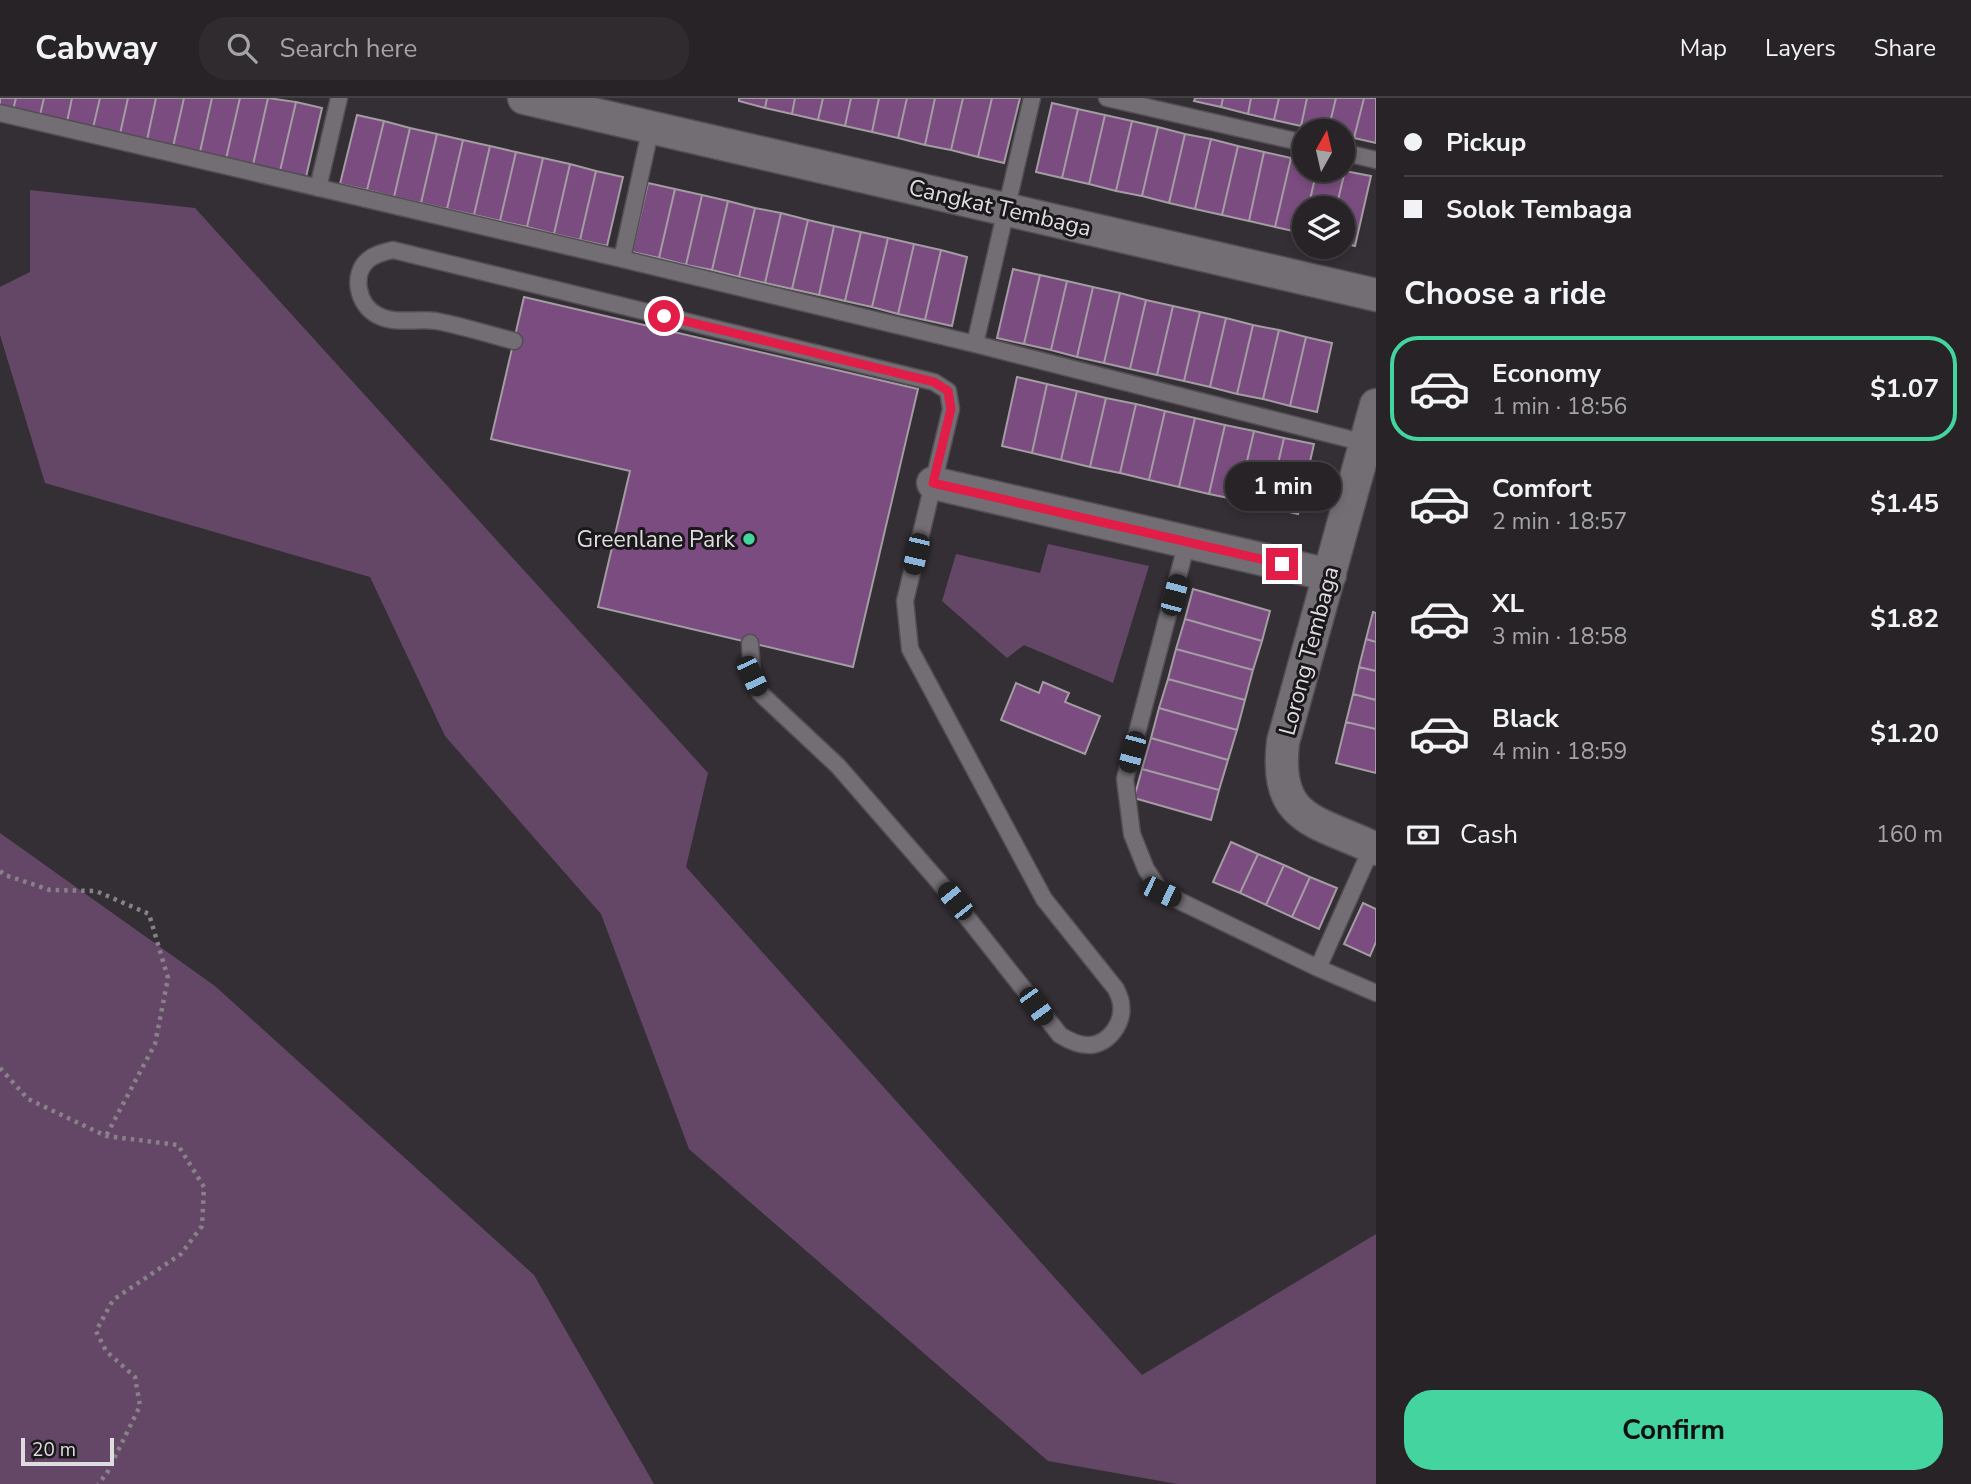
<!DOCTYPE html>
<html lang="en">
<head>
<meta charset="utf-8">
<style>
  body { margin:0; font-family:"Nunito Sans",sans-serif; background:#2f2b2f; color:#f1f3f6; height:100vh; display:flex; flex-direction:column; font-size:26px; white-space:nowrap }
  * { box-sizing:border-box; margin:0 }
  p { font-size:23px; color:#a4a4a7 }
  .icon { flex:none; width:38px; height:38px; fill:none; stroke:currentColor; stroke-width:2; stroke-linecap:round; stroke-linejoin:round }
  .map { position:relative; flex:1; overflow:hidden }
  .side { display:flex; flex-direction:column; background:#272327; width:595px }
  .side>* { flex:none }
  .hud { display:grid; align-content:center; height:154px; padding:0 28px; background:#272327 }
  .needle { width:46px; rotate:8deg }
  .controls { position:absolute; left:1292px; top:21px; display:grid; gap:14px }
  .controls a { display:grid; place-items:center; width:63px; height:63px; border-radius:50%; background:#272327; box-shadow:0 4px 10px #0003,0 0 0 2px #434044; font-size:35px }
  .scale { position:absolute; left:21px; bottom:18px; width:93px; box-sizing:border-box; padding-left:7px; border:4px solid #dfdcdf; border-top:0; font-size:19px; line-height:24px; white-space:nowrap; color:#dfdcdf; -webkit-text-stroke:5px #1a181a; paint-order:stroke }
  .end { position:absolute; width:32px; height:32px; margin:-16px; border:9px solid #e11d48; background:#fff; box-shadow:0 0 0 4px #fff }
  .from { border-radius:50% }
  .bubble { position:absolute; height:49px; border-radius:24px; background:#272327; box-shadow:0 4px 10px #0003,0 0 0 2px #434044; font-size:23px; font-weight:700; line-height:49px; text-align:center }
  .car { position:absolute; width:21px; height:42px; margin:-21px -10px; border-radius:9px; box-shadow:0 0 5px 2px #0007; background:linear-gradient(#222 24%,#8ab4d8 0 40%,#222 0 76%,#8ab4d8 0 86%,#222 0) }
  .hud b { display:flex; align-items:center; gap:24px; height:66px; font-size:26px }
  .hud b+b { border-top:2px solid #434044 }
  .hud i { width:18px; height:18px; background:#f1f3f6 }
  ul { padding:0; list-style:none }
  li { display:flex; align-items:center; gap:21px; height:105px; margin:0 14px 10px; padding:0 14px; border:4px solid transparent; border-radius:28px }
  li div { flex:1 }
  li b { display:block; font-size:26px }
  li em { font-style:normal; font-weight:700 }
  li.current { border-color:#44d49f }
  li>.icon { width:63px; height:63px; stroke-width:1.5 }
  h2 { padding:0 28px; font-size:32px; line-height:84px }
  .pay { display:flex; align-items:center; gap:18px; height:77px; padding:0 28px; font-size:26px }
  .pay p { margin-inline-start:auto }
  .primary-button { display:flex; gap:14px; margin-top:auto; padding:14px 28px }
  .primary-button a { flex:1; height:80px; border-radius:28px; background:#44d49f; color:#111; font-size:28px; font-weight:700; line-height:80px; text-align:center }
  header { display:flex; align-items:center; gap:42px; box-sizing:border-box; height:98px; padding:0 35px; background:#272327; border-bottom:2px solid #434044 }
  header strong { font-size:33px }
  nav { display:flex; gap:38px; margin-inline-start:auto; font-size:24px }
  .search { width:490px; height:63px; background:#2f2b2f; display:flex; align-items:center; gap:18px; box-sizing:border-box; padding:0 24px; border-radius:28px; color:#a4a4a7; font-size:26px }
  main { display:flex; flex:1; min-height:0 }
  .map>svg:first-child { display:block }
  .green { fill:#644767 }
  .building { fill:#7a4c7f; stroke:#a39da3; stroke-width:2 }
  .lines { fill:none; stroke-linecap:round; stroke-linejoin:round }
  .service-casing { stroke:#524e53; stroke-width:19 }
  .minor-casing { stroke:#524e53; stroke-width:35 }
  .path { stroke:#868286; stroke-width:4.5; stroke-dasharray:3.5 5; stroke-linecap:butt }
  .service { stroke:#736e74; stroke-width:16 }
  .minor { stroke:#736e74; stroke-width:32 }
  .route { stroke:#e11d48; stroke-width:9 }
  .poi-dot { fill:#44d49f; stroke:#1a181a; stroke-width:2.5 }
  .labels { text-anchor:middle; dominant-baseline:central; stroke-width:6; stroke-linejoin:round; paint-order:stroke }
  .street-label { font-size:23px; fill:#dfdcdf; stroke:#1a181a }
  .poi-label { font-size:23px; fill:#dfdcdf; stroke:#1a181a; text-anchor:end }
</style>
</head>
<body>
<header>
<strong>Cabway</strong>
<div class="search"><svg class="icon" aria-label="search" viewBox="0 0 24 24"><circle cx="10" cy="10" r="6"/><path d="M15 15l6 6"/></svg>Search here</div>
<nav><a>Map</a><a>Layers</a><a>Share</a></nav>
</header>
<main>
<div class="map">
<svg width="1376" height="1386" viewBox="0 0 1376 1386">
  <rect width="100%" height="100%" fill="#342f34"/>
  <path class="green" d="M 30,92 L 195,110 L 708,675 L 686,769 L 1142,1277 L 1376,1136 L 1376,1386 L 1177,1386 L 1048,1363 L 689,1051 L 601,816 L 445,638 L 370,479 L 45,385 L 0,237 L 0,189 L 30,174 Z
    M 1048,446 L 1149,468 L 1113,585 L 1024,547 L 1007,560 L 942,503 L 956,456 L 1040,475 Z
    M 0,735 L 215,888 L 534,1177 L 654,1386 L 0,1386 Z"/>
  <path class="building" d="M 0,0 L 16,0 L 13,12 L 0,8 Z
    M 16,0 L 44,0 L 40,17 L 13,12 Z
    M 44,0 L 72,0 L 67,24 L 40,17 Z
    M 72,0 L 100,0 L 93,30 L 67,24 Z
    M 100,0 L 128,0 L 120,36 L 93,30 Z
    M 128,0 L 156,0 L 147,42 L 120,36 Z
    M 156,0 L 184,0 L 173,49 L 147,42 Z
    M 184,0 L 212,0 L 200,54 L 173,49 Z
    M 212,0 L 240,0 L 226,61 L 200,54 Z
    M 240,0 L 268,0 L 253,67 L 226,61 Z
    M 268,0 L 296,4 L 280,73 L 253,67 Z
    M 739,0 L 767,0 L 765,10 L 739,3 Z
    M 767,0 L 795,0 L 792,16 L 765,10 Z
    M 795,0 L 823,0 L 818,22 L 792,16 Z
    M 823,0 L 851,0 L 845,28 L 818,22 Z
    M 851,0 L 879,0 L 872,34 L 845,28 Z
    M 879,0 L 907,0 L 898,40 L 872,34 Z
    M 907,0 L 935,0 L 925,47 L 898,40 Z
    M 935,0 L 963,0 L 951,52 L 925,47 Z
    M 963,0 L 992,0 L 978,59 L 951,52 Z
    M 992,0 L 1020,0 L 1004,65 L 978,59 Z
    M 1195,0 L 1223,0 L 1221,9 L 1194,3 Z
    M 1223,0 L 1251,0 L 1248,16 L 1221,9 Z
    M 1251,0 L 1279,0 L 1274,22 L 1248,16 Z
    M 1279,0 L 1307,0 L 1301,28 L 1274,22 Z
    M 1307,0 L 1336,0 L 1328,33 L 1301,28 Z
    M 1336,0 L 1364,0 L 1354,40 L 1342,37 L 1342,33 L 1328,33 Z
    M 1364,0 L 1376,0 L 1376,45 L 1354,40 Z
    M 296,4 L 322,10 L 306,79 L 280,73 Z
    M 1052,5 L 1078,11 L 1062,80 L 1036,74 Z
    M 1078,11 L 1105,17 L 1089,86 L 1062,80 Z
    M 357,17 L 384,23 L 367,92 L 340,86 Z
    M 1105,17 L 1132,23 L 1116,93 L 1089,86 Z
    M 384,23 L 410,30 L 394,99 L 367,92 Z
    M 1132,23 L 1158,29 L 1142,98 L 1116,93 Z
    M 1158,29 L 1185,36 L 1169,105 L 1142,98 Z
    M 410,30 L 437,36 L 421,105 L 394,99 Z
    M 437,36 L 463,42 L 447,111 L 421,105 Z
    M 1185,36 L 1211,41 L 1195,111 L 1169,105 Z
    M 1211,41 L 1238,48 L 1222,117 L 1195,111 Z
    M 463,42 L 490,48 L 474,117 L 447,111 Z
    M 490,48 L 516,54 L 500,123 L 474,117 Z
    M 1238,48 L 1264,54 L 1249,123 L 1222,117 Z
    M 516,54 L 543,60 L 527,129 L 500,123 Z
    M 1264,54 L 1291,60 L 1275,129 L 1249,123 Z
    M 543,60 L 570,66 L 554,136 L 527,129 Z
    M 1291,60 L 1304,63 L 1304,72 L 1317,72 L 1308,110 L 1304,110 L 1302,135 L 1275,129 Z
    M 570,66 L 596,73 L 580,142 L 554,136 Z
    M 1317,72 L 1345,73 L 1336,110 L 1308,110 Z
    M 596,73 L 623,79 L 607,148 L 580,142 Z
    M 1345,73 L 1371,78 L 1355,148 L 1342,145 L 1342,110 L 1336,110 Z
    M 648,85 L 675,91 L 659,160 L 632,154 Z
    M 675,91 L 702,97 L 686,167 L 659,160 Z
    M 702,97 L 728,103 L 712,172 L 686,167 Z
    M 728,103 L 755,110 L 739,179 L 712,172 Z
    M 755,110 L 781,115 L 765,185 L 739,179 Z
    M 781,115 L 808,122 L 792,191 L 765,185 Z
    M 808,122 L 834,128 L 819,197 L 792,191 Z
    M 834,128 L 861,134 L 845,203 L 819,197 Z
    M 861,134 L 888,140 L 872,209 L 845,203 Z
    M 888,140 L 914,146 L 898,216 L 872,209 Z
    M 914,146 L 941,152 L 925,222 L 898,216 Z
    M 941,152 L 967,159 L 952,228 L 925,222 Z
    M 1013,171 L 1040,177 L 1024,246 L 997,240 Z
    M 1040,177 L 1067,183 L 1051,252 L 1024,246 Z
    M 1067,183 L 1093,189 L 1077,259 L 1051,252 Z
    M 1093,189 L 1120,195 L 1104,265 L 1077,259 Z
    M 1120,195 L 1146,202 L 1130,271 L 1104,265 Z
    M 524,199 L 918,291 L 853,569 L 598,509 L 630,373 L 491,341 Z
    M 1146,202 L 1173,208 L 1157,277 L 1130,271 Z
    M 1173,208 L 1200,214 L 1184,283 L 1157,277 Z
    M 1200,214 L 1226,220 L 1210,289 L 1184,283 Z
    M 1226,220 L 1253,227 L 1237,296 L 1210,289 Z
    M 1253,227 L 1279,232 L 1263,301 L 1237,296 Z
    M 1279,232 L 1306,239 L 1290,308 L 1263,301 Z
    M 1306,239 L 1332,245 L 1317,314 L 1290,308 Z
    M 1017,279 L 1047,286 L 1032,355 L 1002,348 Z
    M 1047,286 L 1077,293 L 1061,362 L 1032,355 Z
    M 1077,293 L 1106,300 L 1090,369 L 1061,362 Z
    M 1106,300 L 1136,306 L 1120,375 L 1090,369 Z
    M 1136,306 L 1165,313 L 1149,382 L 1120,375 Z
    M 1165,313 L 1195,320 L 1179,389 L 1149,382 Z
    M 1195,320 L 1225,327 L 1209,396 L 1179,389 Z
    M 1225,327 L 1254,333 L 1238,402 L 1209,396 Z
    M 1254,333 L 1284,340 L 1268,409 L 1238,402 Z
    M 1284,340 L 1314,346 L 1298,416 L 1268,409 Z
    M 1193,491 L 1270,513 L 1262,543 L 1185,521 Z
    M 1373,514 L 1376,515 L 1376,544 L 1366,541 Z
    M 1185,521 L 1262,543 L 1253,572 L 1176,551 Z
    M 1366,541 L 1376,544 L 1376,573 L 1359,569 Z
    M 1176,551 L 1253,572 L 1245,602 L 1168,581 Z
    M 1359,569 L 1376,573 L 1376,602 L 1353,596 Z
    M 1168,581 L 1245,602 L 1237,632 L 1159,610 Z
    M 1043,584 L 1069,595 L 1065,604 L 1100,618 L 1085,656 L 1001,622 L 1016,585 L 1039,595 Z
    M 1353,596 L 1376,602 L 1376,631 L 1346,624 Z
    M 1159,610 L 1237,632 L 1228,662 L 1151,640 Z
    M 1346,624 L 1376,631 L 1376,675 L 1336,665 Z
    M 1151,640 L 1228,662 L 1219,692 L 1142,671 Z
    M 1142,671 L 1219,692 L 1211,722 L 1134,700 Z
    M 1231,744 L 1258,756 L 1240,795 L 1213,784 Z
    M 1258,756 L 1284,767 L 1266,807 L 1240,795 Z
    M 1284,767 L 1310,779 L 1292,819 L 1266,807 Z
    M 1310,779 L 1337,790 L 1319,831 L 1292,819 Z
    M 1363,805 L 1376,811 L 1376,844 L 1370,858 L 1344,846 Z"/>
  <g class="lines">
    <defs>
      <path id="service" d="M 1107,0 L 1304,45
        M 0,15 L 622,161 L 975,246 L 1369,346
        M 1342,54 L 1376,62
        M 318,90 L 339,0
        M 622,161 L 651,29
        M 514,243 C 488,236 462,228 436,223 C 416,220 395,227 377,217 C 358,207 351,177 368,162 C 375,156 384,154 393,152 L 934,284 L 948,293 L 951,311 L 905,503 L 910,551 L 1044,801 L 1116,891 C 1118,896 1121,901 1121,906 C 1124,925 1109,945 1091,947 C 1080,948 1068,942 1060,937 L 940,785 L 838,668 L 760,595 L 752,577 L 750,545
        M 975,246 L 1032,0
        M 1187,444 L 1125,681 L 1132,736 L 1146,771 L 1161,794 L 1318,870 L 1376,895
        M 1318,870 L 1372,749"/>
      <path id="minor" d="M 524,0 L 1376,197
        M 1376,307 L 1283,644 C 1274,724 1316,722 1376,751
        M 933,385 L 1330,477"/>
    </defs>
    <use href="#service" class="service-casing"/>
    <use href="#minor" class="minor-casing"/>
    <path class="path" d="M 0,773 L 5,777 L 50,792 L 96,793 L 149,816 L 168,880 L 155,946 L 106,1038
      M 0,970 L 28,1001 L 106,1038 L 178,1047 L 204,1089 L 202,1128 L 181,1156 L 113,1202 L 96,1233 L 106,1253 L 135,1279 L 140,1308 L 107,1375 L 98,1386"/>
    <use href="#service" class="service"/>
    <use href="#minor" class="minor"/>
  </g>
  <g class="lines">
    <path class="route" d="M 664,218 L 934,284 L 948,293 L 951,311 L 933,385 L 1282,466"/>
  </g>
  <circle class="poi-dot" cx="749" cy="441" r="7"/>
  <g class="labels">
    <g class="street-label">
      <text transform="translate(1000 110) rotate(13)">Cangkat Tembaga</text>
      <text transform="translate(1309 553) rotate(-75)">Lorong Tembaga</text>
    </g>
    <g class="poi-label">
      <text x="735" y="441">Greenlane Park</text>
    </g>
  </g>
</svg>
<div class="controls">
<a><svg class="needle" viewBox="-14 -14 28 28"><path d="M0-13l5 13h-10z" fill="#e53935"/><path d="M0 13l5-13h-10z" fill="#a4a4a7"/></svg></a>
<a><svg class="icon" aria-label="layers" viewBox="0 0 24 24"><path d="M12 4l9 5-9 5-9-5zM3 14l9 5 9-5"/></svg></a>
</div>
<div class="scale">20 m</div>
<i class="end from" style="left:664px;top:218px"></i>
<i class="end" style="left:1282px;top:466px"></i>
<div class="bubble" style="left:1225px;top:364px;width:116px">1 min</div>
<i class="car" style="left:916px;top:456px;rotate:193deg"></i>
<i class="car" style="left:1174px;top:497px;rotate:15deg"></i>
<i class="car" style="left:752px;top:578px;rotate:155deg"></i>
<i class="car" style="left:1132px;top:654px;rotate:195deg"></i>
<i class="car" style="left:1161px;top:794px;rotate:116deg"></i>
<i class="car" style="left:955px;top:803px;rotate:321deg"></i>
<i class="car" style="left:1036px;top:908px;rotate:144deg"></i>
</div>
<section class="side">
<div class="hud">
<b><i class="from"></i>Pickup</b>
<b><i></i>Solok Tembaga</b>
</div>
<h2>Choose a ride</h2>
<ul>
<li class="current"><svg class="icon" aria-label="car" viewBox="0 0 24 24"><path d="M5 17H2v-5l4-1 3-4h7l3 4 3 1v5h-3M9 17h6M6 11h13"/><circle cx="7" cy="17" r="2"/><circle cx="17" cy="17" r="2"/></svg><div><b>Economy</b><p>1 min · 18:56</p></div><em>$1.07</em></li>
<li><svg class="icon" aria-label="car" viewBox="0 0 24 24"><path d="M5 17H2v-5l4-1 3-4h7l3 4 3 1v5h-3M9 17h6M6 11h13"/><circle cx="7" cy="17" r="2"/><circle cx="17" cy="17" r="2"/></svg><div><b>Comfort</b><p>2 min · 18:57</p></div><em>$1.45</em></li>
<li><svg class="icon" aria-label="car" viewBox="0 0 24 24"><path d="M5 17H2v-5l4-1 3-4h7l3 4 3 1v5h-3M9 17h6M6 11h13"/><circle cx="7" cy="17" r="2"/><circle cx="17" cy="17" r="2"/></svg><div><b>XL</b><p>3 min · 18:58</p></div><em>$1.82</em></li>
<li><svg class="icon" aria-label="car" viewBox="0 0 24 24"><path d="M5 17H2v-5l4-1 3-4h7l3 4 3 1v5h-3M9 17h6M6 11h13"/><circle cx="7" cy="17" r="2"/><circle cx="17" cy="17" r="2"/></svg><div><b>Black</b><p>4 min · 18:59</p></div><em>$1.20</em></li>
</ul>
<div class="pay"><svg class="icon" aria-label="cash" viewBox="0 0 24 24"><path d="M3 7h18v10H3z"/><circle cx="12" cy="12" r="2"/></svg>Cash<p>160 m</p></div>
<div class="primary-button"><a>Confirm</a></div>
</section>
</main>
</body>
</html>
